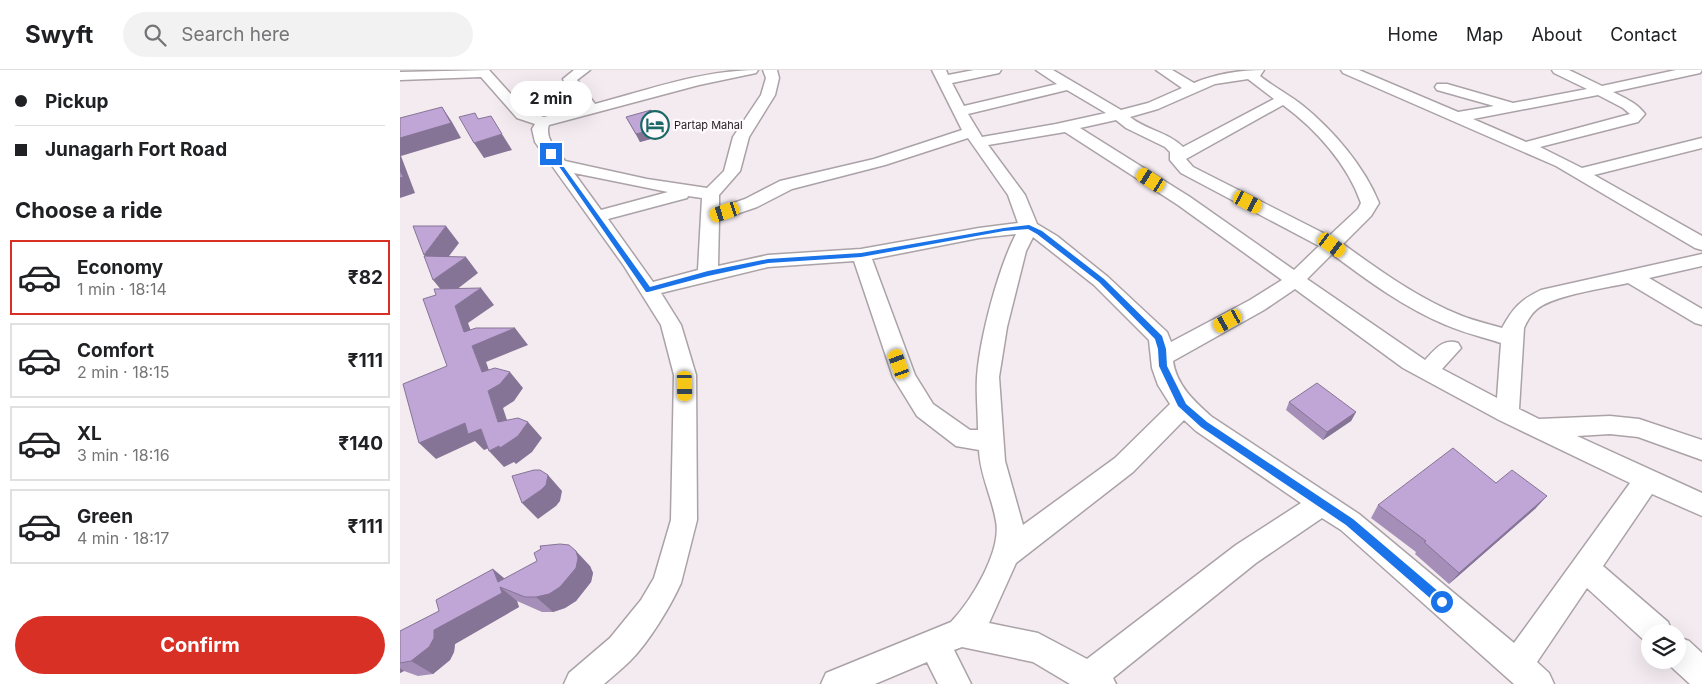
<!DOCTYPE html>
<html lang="en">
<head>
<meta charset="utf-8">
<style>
  body { margin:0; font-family:Inter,sans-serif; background:#f2f2f2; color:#202124; height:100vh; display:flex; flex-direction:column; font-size:19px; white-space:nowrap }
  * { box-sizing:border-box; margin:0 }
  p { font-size:16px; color:#757577 }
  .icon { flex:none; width:28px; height:28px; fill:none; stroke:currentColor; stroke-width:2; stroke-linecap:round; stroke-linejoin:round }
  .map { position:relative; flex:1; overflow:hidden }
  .side { display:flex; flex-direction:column; background:#fff; width:400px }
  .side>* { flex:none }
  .top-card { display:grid; align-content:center; height:110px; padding:0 15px; background:#fff }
  .fabs { position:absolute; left:1241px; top:554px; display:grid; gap:10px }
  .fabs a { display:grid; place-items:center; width:45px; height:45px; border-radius:50%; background:#fff; box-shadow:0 5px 20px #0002; font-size:25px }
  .end { position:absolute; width:22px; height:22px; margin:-11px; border:6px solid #1a73e8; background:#fff; box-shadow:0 0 0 2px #fff }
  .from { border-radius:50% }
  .bubble { position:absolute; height:35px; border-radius:18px; background:#fff; box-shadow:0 5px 20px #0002; font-size:16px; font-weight:700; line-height:35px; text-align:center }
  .car { position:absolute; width:15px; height:30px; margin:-15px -8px; border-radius:6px; box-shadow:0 0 4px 1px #0007; background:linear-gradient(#f5c518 24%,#345 0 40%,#f5c518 0 76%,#345 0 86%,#f5c518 0) }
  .top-card b { display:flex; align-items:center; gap:18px; height:48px; font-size:19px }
  .top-card b+b { border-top:1px solid #e0e0e0 }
  .top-card i { width:12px; height:12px; background:#202124 }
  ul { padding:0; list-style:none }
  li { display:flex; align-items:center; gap:15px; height:75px; margin:0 10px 8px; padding:0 5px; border:2px solid #e0e0e0; border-radius:0px }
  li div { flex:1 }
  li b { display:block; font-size:19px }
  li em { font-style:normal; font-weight:700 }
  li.current { border-color:#d93025 }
  li>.icon { width:45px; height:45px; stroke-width:1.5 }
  h2 { padding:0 15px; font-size:22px; line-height:60px }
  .button { display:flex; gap:10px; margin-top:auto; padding:10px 15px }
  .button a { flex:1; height:58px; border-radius:30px; background:#d93025; color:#fff; font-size:20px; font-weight:700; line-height:58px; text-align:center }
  header { display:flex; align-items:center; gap:30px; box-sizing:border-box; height:70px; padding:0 25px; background:#fff; border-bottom:1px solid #e0e0e0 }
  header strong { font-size:24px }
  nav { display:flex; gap:28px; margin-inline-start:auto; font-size:18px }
  .search { width:350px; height:45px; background:#f2f2f2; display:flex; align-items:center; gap:12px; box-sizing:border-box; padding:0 18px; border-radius:28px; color:#757577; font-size:19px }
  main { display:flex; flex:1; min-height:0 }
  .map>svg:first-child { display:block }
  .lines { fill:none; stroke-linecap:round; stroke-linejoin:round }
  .minor-casing { stroke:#aaa2a7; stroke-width:3 }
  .minor { fill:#fff; fill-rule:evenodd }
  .wall { fill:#a58fb9 }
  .shaded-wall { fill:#867496 }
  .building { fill:#c0a6d7; stroke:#867496 }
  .route { fill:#1a73e8 }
  .labels { text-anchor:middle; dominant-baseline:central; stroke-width:4.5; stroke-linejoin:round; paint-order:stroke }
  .far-poi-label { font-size:11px; fill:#252224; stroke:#fff8fd; text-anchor:start }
</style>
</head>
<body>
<header>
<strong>Swyft</strong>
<div class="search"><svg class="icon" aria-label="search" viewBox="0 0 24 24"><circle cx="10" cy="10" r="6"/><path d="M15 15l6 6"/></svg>Search here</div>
<nav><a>Home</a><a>Map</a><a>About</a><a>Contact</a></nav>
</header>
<main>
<section class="side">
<div class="top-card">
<b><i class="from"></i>Pickup</b>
<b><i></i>Junagarh Fort Road</b>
</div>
<h2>Choose a ride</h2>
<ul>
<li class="current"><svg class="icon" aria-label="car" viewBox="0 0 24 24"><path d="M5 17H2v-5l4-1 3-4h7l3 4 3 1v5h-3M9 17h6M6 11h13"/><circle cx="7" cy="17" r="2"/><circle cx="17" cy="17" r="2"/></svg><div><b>Economy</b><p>1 min · 18:14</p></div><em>₹82</em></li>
<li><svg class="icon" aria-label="car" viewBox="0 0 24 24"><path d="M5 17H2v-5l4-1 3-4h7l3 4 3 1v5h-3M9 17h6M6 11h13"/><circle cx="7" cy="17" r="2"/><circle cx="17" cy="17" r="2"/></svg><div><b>Comfort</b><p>2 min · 18:15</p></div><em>₹111</em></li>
<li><svg class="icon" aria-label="car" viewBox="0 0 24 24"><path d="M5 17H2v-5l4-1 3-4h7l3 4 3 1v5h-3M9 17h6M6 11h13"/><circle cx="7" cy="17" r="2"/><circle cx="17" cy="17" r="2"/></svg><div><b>XL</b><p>3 min · 18:16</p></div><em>₹140</em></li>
<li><svg class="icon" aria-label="car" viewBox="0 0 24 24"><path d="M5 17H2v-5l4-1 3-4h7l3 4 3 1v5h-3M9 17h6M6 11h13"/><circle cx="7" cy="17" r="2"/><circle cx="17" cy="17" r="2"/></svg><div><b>Green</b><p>4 min · 18:17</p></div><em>₹111</em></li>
</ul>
<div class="button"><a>Confirm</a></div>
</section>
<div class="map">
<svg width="1302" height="614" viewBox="0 0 1302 614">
  <rect width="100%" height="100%" fill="#f3ebf0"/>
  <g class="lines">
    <defs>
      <path id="minor" d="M 89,0 L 127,42 L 144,47 L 183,37 L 166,16 L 163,9 L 174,0 L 190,0 L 177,10 L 195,34 C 248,20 302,0 358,0 L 356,3 L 299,15 L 149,55 C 144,68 158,82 165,91 L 247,109 L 307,118 L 324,101 L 333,67 L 361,25 L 366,8 L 363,0 L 377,0 L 379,8 L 375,25 L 349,67 L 340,101 L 319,125 L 319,138 L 345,129 L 380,111 L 474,89 L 562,60 L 532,0 L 546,0 L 548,5 L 574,0 L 601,0 L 599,3 L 552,13 L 564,36 L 657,14 L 636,0 L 653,0 L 721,40 L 748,33 L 782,18 L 756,0 L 772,0 L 794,13 C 815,4 840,0 864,0 L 860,6 C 874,17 889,25 902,35 C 933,60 964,96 979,133 L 971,146 L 943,174 C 980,201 1019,229 1062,246 C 1075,251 1089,254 1102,258 C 1113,238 1120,230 1141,220 L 1302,184 L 1302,196 L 1249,208 L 1302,239 L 1302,255 L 1295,253 L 1228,213 C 1206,218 1154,225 1137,239 C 1131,244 1127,251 1124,258 L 1119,339 L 1139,349 L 1210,346 L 1239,349 L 1302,370 L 1302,390 L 1238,367 L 1210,364 L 1177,366 L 1302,423 L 1302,446 L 1252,424 L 1203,496 L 1268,552 L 1272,562 L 1250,562 L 1250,574 L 1246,572 L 1187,518 L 1137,592 L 1149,603 L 1154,614 L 1114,614 L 941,460 L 922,448 L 856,493 L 713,608 L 716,614 L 670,614 L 633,592 L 562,577 L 554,580 L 571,614 L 538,614 L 527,592 L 475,614 L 421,614 L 426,603 L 551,552 C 571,531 602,481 596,451 C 592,427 580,405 579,380 L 556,376 L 517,346 L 493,307 L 454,191 L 368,197 L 261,223 L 281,255 L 296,305 L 297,450 L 281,513 C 270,537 249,572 230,591 C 222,599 213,606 204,614 L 164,614 L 169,603 L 210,568 L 241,530 L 254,508 L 271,450 L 274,305 L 261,255 L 224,196 L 135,72 L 132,59 L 135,54 L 117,48 L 81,7 L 0,10 L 0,2 ZM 848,9 L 874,29 L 783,77 C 768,62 746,60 730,47 L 758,39 L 815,14 ZM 667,20 L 706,43 L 656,54 L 582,67 L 568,44 ZM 883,35 C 916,59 948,95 961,133 L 958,139 L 929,166 L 793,97 L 786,89 ZM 716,50 L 726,58 L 765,77 L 770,82 L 770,90 L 781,103 L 919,176 L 894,200 L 790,127 L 680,58 ZM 665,62 L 778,135 L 882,210 L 850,230 L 771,272 L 767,262 L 708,207 L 657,166 L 637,154 L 625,125 L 588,75 ZM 568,68 L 608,125 L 618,153 L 579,158 L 461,179 L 368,185 L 318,196 L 319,150 L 357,137 L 392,119 L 485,95 ZM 174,103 L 268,122 L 201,140 ZM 288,126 L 302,128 L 298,200 L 253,212 L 208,149 L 287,128 ZM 616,164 C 598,199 580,267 577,307 C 576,324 578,343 578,360 L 570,360 L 533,334 L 515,305 L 472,189 L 579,168 ZM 633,167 L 694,215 L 749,270 L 752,298 L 758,315 L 770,334 L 715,388 L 623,455 L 605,391 L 599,307 L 607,257 L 626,181 ZM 932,184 C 968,211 1005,238 1046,255 C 1064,263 1083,267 1101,273 L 1097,328 L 1042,299 L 1061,278 L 1058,273 C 1042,268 1035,280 1025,290 L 907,209 ZM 895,219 L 1003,298 L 1099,350 L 1230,413 L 1114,573 L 959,444 L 812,347 C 795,332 776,315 773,291 L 864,240 ZM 784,350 L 796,361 L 901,433 L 836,475 L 687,589 L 638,563 L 589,553 L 616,493 L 733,402 Z
        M 941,0 L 959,0 L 1058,42 L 1094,36 L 1037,20 L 1035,17 L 1037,14 L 1047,14 L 1113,33 L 1187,19 L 1154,3 L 1152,0 L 1169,0 L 1202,16 L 1276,0 L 1302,0 L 1300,3 L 1213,22 C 1225,28 1237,33 1245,44 L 1238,52 L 1140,77 L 1182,98 L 1302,68 L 1302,78 L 1194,105 L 1302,166 L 1302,180 L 1295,178 L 1156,96 L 943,3 ZM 1198,25 L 1223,38 L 1230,44 L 1126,72 L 1073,49 Z
        M 1278,567 L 1289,571 L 1302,583 L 1302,614 L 1290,614 L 1267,593 L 1266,590 L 1278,590 Z"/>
    </defs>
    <use href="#minor" class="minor-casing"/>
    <use href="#minor" class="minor"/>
  </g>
  <path class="wall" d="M 226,47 L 262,57 L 265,65 L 240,72 Z
    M 889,332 L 956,342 L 951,351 L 923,370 L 886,340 Z
    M 1096,413 L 1136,438 L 1049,514 L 1015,484 L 1016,482 L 971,448 L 978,435 Z
    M 190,496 L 193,503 L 191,512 L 176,531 L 165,538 L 153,542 L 142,542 L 117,531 L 119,537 L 55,574 L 54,582 L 50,590 L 33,604 L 18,606 L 4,601 L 0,603 L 0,561 L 39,541 L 93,499 L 105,509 Z"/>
  <path class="shaded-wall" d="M 42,37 L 52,52 L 61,68 L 1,86 L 15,123 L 0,128 L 0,68 Z
    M 262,57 L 265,65 L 240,72 L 236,64 Z
    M 102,64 L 112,80 L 84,88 L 74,73 Z
    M 46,156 L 59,173 L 37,202 L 24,185 Z
    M 66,187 L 78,203 L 47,227 L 33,210 Z
    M 81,218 L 94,235 L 68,253 L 76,274 L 115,258 L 128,275 L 86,292 L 95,317 L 110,302 L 123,318 L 114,331 L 103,338 L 113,368 L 98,352 L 82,302 L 72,276 L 64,262 L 55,236 Z
    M 956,342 L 951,351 L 923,370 L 927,362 Z
    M 128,352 L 142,368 L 132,382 L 116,394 L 114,392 L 104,397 L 89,381 Z
    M 65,353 L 81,359 L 97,375 L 84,380 L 75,371 L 36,389 L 19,373 Z
    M 148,405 L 162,421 L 160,431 L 156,436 L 138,449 L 122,433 Z
    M 1147,426 L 1136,438 L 1049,514 L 1059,503 Z
    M 176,481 L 190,496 L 193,503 L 191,512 L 176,531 L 165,538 L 153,542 L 136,527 Z
    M 93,499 L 111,514 L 98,512 Z
    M 100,517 L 117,531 L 119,537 L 55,574 L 54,582 L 50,590 L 33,604 L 11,591 L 34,560 Z
    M 0,598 L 4,601 L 0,603 Z"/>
  <path class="building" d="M 42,37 L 51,53 L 0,68 L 0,48 Z
    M 251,40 L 262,57 L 236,64 L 226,47 Z
    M 75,43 L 78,49 L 91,46 L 102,64 L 74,73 L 59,47 Z
    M 0,100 L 3,107 L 0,108 Z
    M 13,156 L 46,156 L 24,185 Z
    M 24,186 L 66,187 L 33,210 Z
    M 81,218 L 55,236 L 64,262 L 76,258 L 115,258 L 72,276 L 82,302 L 95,298 L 110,302 L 100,314 L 88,321 L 98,352 L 118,348 L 128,352 L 118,366 L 100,378 L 99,376 L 89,381 L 81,359 L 68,364 L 65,353 L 19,373 L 3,314 L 47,296 L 23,229 L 36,225 L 34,219 Z
    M 917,313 L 956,342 L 927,362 L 889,332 Z
    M 1053,378 L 1096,413 L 1112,400 L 1147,426 L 1059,503 L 1024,472 L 1026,471 L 978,435 Z
    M 134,400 L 140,400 L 148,405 L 146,415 L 141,420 L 122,433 L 112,406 Z
    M 160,474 L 169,475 L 176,481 L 178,488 L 176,498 L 160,517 L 149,524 L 136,527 L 125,527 L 100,517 L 102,523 L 34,560 L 34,568 L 29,577 L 11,591 L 0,593 L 0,561 L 39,541 L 36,530 L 93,499 L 98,512 L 137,491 L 134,483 L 141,479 L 140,476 Z"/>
  <path class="route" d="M 149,82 L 153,82 L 250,217 L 308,201 L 368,189 L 461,183 L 604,158 L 629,155 L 642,161 L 704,209 L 762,266 L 766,279 L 767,296 L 786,334 L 807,352 L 953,449 L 1046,528 L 1047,532 L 1046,535 L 1038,535 L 946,455 L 801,357 L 778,336 L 759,296 L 758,279 L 755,269 L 699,212 L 637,164 L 628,159 L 604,161 L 461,187 L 368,193 L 308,206 L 248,222 L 246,222 Z"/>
  <defs>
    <symbol id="hotel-ring" viewBox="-11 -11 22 22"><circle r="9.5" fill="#fff8fd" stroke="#1b6867" stroke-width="1.5"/><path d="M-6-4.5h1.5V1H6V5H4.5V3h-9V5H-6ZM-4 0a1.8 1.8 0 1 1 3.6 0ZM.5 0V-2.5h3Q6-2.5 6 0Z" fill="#1b6867"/></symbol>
  </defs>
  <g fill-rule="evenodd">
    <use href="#hotel-ring" x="239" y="39" width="32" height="32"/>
  </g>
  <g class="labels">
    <g class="far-poi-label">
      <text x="274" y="55">Partap Mahal</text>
    </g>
  </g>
</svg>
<div class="fabs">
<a><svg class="icon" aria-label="layers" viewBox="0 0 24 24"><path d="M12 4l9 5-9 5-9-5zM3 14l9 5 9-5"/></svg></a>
</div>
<i class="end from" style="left:1042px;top:532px"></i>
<i class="end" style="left:151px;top:84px"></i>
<div class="bubble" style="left:110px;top:11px;width:82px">2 min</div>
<i class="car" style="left:751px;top:110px;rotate:303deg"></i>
<i class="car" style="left:848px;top:132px;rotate:117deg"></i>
<i class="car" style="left:325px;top:142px;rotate:252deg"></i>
<i class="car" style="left:932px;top:175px;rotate:126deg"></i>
<i class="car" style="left:828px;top:251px;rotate:241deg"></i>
<i class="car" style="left:499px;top:294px;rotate:340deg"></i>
<i class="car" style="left:285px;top:316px;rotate:179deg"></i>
</div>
</main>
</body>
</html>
